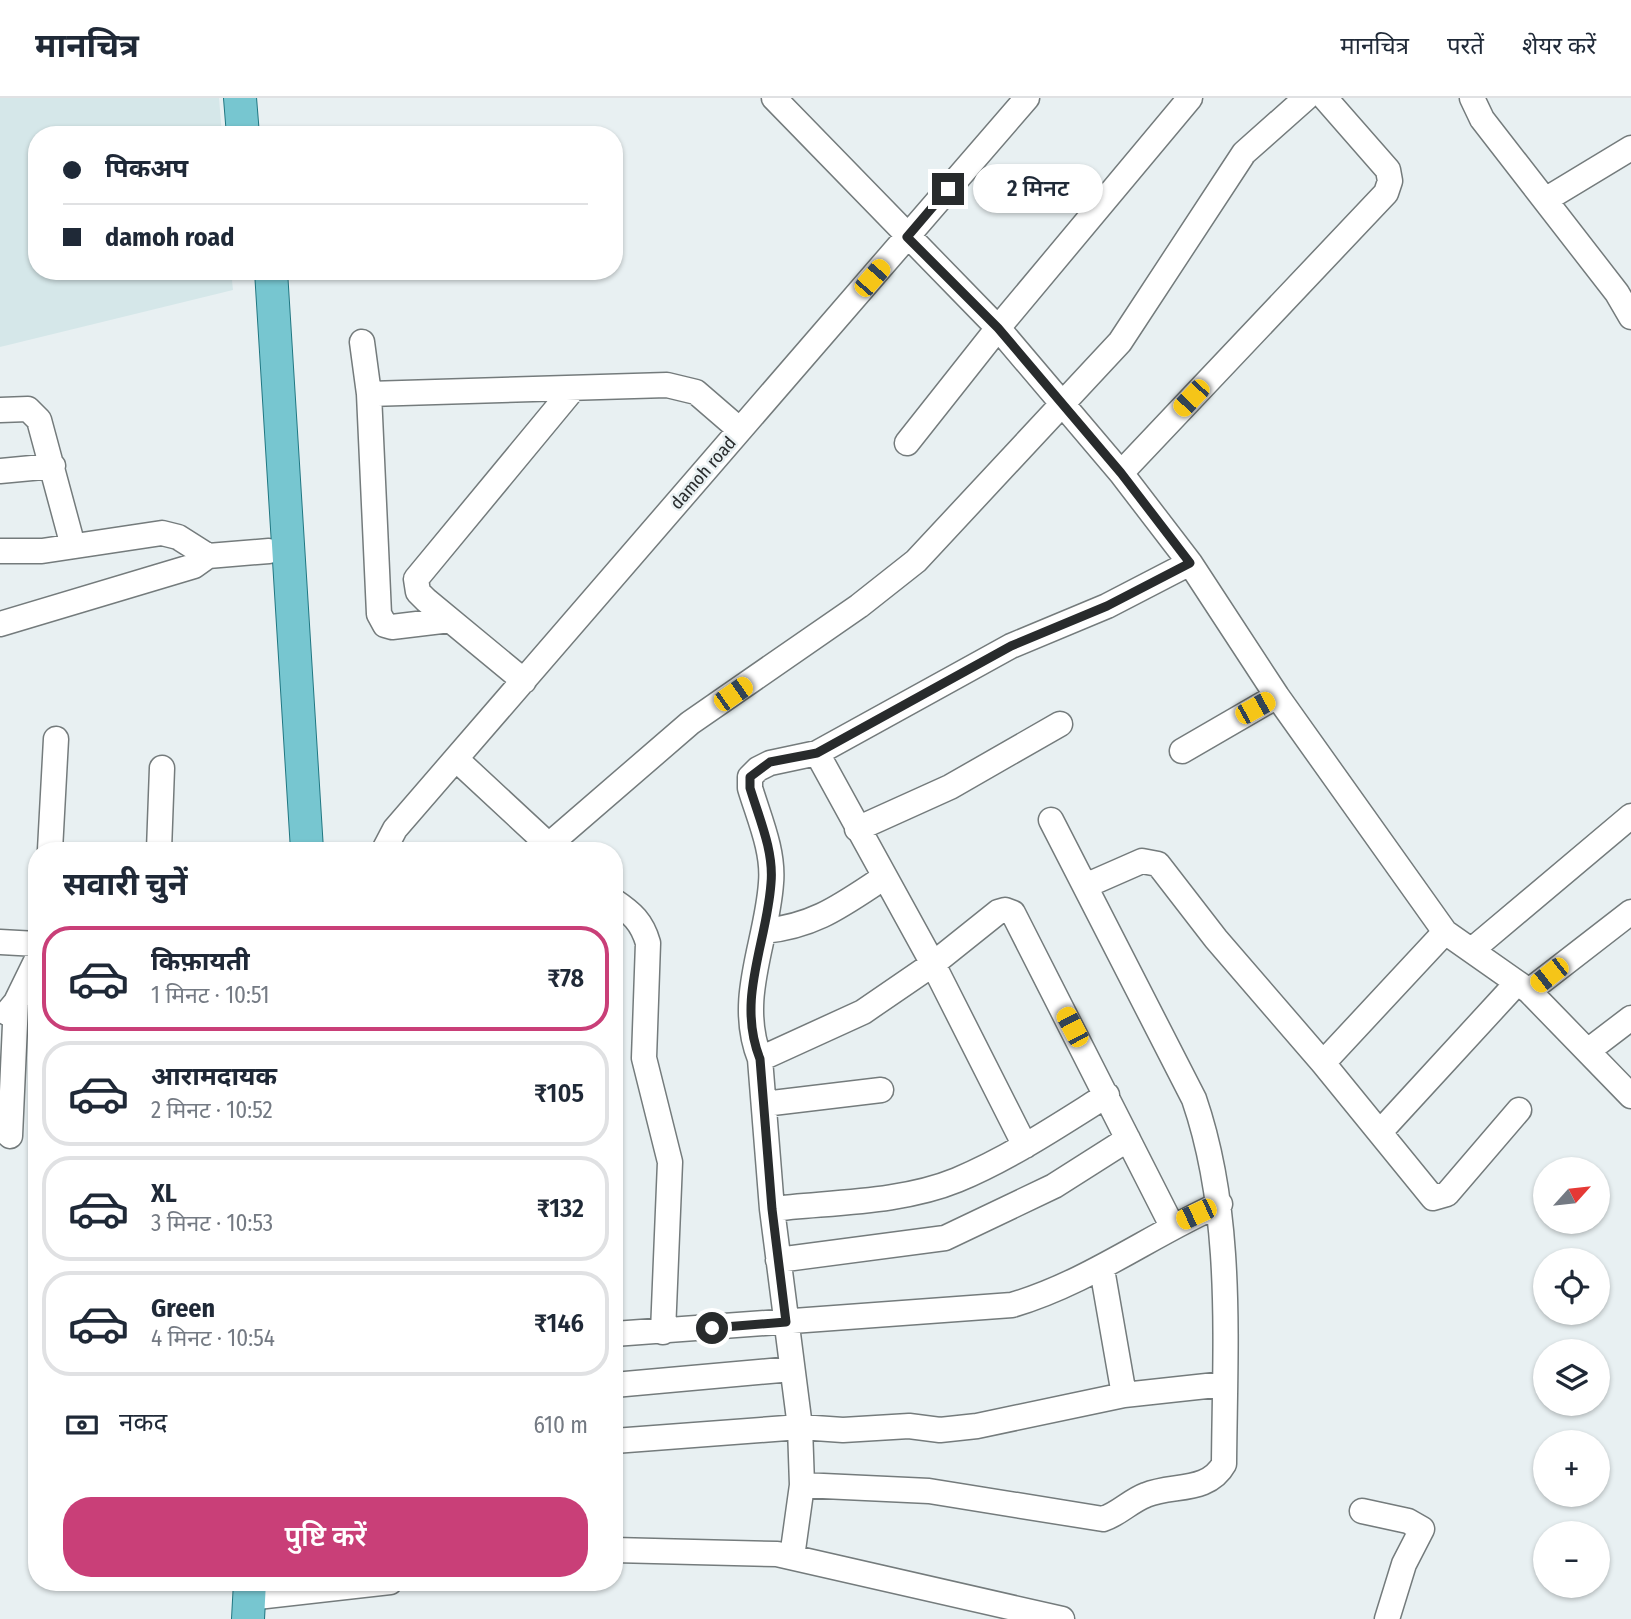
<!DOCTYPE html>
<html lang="hi">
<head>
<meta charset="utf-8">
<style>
  body { margin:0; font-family:"Fira Sans Condensed","Noto Sans Devanagari",sans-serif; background:#f6f6f7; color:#1f2937; height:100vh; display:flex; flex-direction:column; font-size:26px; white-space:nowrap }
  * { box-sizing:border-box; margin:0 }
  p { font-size:23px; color:#747a83 }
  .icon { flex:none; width:38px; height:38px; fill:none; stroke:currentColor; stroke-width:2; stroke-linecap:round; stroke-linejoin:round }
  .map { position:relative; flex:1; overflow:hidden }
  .side { position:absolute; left:28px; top:744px; width:595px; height:749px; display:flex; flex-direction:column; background:#fff; border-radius:28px; box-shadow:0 2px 5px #0004 }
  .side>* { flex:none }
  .top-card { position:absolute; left:28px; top:28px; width:595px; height:154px; border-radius:28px; box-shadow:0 2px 5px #0004; display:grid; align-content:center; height:154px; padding:0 35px; background:#fff }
  .needle { width:46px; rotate:63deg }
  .buttons { position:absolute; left:1533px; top:1059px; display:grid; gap:14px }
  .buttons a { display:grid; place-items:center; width:77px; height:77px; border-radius:50%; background:#fff; box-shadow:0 2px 5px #0004; font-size:35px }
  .end { position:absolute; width:32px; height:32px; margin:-16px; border:9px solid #282b2c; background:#fff; box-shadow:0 0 0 4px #fff }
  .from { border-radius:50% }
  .bubble { position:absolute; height:49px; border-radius:24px; background:#fff; box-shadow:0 2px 5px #0004; font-size:23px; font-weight:600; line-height:49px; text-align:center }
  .car { position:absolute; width:21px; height:42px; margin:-21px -10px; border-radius:9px; box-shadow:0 0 5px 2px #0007; background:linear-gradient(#f5c518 24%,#345 0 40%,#f5c518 0 76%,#345 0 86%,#f5c518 0) }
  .top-card b { display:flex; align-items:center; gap:24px; height:66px; font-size:26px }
  .top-card b+b { border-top:2px solid #e0e1e3 }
  .top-card i { width:18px; height:18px; background:#1f2937 }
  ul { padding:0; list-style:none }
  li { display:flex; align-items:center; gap:21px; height:105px; margin:0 14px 10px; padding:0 21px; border:4px solid #e0e1e3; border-radius:28px }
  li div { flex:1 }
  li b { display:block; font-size:26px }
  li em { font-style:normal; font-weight:600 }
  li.on { border-color:#c93f78 }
  li>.icon { width:63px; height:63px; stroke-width:1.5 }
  h2 { padding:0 35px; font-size:32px; line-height:84px }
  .pay { display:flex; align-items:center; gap:18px; height:77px; padding:0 35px; font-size:26px }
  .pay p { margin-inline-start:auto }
  .action { display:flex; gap:14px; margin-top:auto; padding:14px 35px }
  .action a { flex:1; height:80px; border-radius:28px; background:#c93f78; color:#fff; font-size:28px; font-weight:600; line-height:80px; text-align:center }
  header { display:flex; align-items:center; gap:42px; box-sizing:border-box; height:98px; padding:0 35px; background:#fff; border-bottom:2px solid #e0e1e3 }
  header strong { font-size:33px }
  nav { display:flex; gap:38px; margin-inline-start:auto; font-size:24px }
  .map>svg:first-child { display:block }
  .built { fill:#d5e7e9 }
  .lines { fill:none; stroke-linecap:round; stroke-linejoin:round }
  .minor-casing { stroke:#747b7c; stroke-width:27 }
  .major-casing { stroke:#217782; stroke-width:34 }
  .minor { stroke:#fff; stroke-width:24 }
  .major { stroke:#77c6d0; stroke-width:32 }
  .route { stroke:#282b2c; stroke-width:9 }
  .labels { text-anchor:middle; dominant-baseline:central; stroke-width:5; stroke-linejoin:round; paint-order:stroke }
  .street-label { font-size:18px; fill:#282b2c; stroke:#e8f0f2 }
</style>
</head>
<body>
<header>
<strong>मानचित्र</strong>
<nav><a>मानचित्र</a><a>परतें</a><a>शेयर करें</a></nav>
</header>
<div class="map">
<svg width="1631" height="1521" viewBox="0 0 1631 1521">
  <rect width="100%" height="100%" fill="#e8f0f2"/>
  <path class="built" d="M 0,0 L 219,0 L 222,37 L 37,37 L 37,173 L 231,173 L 233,192 L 0,249 Z"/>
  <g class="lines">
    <defs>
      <path id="minor" d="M 774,0 L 998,230 L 1121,375 L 1190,465 L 1277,598 L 1445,834 L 1529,893 L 1631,998
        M 1472,0 L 1482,21 L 1617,195 L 1631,219
        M 1545,102 L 1631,50
        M 362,244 L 369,296 L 379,516 L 385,527 L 392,529 L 450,522
        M 369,296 L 667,287 L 696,294 L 740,332
        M 0,312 L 28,311 L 39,322 L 73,448
        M 907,345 L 998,230 L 1190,0
        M 0,373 L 53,368
        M 1121,375 L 1386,95 L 1390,83 L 1388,72 L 1325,0
        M 0,453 L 42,453 L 162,435 L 178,439 L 208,458
        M 0,526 L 194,468 L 208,458 L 269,453
        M 524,583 L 426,502 L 418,494 L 416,481 L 573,291
        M 1182,653 L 1277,598
        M 817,655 L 933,866 L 1025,1048
        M 456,661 L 554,752
        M 857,731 L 950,689 L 1060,626
        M 50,752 L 56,641
        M 159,752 L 162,670
        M 384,752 L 395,731 L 1027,0
        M 543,752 L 690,625 L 859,508 L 916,463 L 1120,244 L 1244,55 L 1306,0
        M 1085,788 L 1142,763 L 1158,766 L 1216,841 L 1323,965 L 1433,1100 L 1447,1096 L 1519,1012
        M 614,803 C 632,815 642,824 648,845 L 644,960 L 670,1064 L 663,1234
        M 764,833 C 815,828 842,807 883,780
        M 0,844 L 37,846
        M 1473,851 L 1631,718
        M 1529,893 L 1631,814
        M 7,915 L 16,904 L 37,861
        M 1589,952 L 1631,920
        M 760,961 L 863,914 L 933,866 L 998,814 L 1005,812 L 1013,815 L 1172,1128
        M 1323,965 L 1445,834
        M 764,1006 L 881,992
        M 1380,1034 L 1516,886
        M 10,1038 L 16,904
        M 772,1111 C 832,1104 901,1105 957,1082 C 1010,1060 1059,1027 1107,997
        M 778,1162 L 945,1140 L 1054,1088 L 1128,1041
        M 1102,1171 L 1124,1297
        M 614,1236 L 1012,1207 C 1087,1185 1149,1138 1220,1106
        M 614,1287 L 792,1271
        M 614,1343 L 800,1329 L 843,1332 L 909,1328 L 940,1332 L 977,1328 L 1124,1297 L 1225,1286
        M 802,1387 L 929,1393 L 1103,1421 C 1119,1416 1130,1403 1146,1397 C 1173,1386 1208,1395 1224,1366 C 1225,1245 1234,1117 1194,1001 L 1051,722
        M 1362,1413 L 1408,1423 L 1422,1431 L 1404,1466 L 1387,1521
        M 614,1452 L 777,1456 L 1062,1521
        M 792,1459 L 802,1387 L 800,1329 L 772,1111 L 760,961 C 736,901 767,845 771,785 C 774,753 759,720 750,690 L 750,679 L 758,671 L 770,665 L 817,655 L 1011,548 L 1107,508 L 1190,465
        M 249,1500 L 390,1484"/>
      <path id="major" d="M 240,0 L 243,37
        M 271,173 L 307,752
        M 248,1521 L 250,1484"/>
    </defs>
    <use href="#minor" class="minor-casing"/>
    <use href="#major" class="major-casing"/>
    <use href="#minor" class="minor"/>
    <use href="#major" class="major"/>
  </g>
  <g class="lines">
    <path class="route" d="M 712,1230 L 786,1224 L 772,1111 L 760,961 C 736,901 767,845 771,785 C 774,753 759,720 750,690 L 750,679 L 770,664 L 817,655 L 1011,548 L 1107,508 L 1190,465 L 1121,375 L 998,230 L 907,139 L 948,91"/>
  </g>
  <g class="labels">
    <g class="street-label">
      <text transform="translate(703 375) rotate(-49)">damoh road</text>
    </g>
  </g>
</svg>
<div class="buttons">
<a><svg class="needle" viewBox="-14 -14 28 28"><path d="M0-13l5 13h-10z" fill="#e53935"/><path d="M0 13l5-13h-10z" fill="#747a83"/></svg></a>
<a><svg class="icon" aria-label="locate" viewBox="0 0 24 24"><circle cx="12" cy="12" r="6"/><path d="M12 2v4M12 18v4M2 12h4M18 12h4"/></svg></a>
<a><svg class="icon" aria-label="layers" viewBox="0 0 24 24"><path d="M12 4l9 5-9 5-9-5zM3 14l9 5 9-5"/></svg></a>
<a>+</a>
<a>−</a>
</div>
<i class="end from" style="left:712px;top:1230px"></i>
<i class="end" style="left:948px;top:91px"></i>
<div class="bubble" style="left:973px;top:66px;width:130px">2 मिनट</div>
<i class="car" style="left:872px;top:180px;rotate:41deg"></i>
<i class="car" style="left:1191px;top:300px;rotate:223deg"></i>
<i class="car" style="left:733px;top:596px;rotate:55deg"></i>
<i class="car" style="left:1255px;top:610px;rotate:61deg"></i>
<i class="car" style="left:1549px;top:877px;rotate:232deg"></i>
<i class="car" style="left:1072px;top:929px;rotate:332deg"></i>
<i class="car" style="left:1196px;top:1116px;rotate:245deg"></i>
<div class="top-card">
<b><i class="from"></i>पिकअप</b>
<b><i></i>damoh road</b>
</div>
<section class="side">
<h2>सवारी चुनें</h2>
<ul>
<li class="on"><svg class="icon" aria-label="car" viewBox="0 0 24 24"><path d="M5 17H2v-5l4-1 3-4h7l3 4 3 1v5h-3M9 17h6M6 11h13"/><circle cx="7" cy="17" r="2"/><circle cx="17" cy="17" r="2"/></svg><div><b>किफ़ायती</b><p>1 मिनट · 10:51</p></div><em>₹78</em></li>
<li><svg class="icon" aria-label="car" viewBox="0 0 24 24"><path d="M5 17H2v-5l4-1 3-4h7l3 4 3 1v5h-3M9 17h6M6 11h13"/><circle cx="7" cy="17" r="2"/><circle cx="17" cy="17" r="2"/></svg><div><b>आरामदायक</b><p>2 मिनट · 10:52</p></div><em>₹105</em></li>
<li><svg class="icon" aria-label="car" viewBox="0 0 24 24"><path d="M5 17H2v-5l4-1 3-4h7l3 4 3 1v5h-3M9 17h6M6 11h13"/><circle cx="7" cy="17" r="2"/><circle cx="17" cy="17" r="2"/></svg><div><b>XL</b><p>3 मिनट · 10:53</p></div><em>₹132</em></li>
<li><svg class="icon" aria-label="car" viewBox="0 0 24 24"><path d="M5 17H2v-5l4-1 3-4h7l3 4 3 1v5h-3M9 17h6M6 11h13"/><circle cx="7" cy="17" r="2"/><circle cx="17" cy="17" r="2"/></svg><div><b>Green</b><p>4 मिनट · 10:54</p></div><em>₹146</em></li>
</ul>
<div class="pay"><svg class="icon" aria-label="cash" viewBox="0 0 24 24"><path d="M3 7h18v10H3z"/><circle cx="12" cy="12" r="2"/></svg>नकद<p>610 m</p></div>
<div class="action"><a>पुष्टि करें</a></div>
</section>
</div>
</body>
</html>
